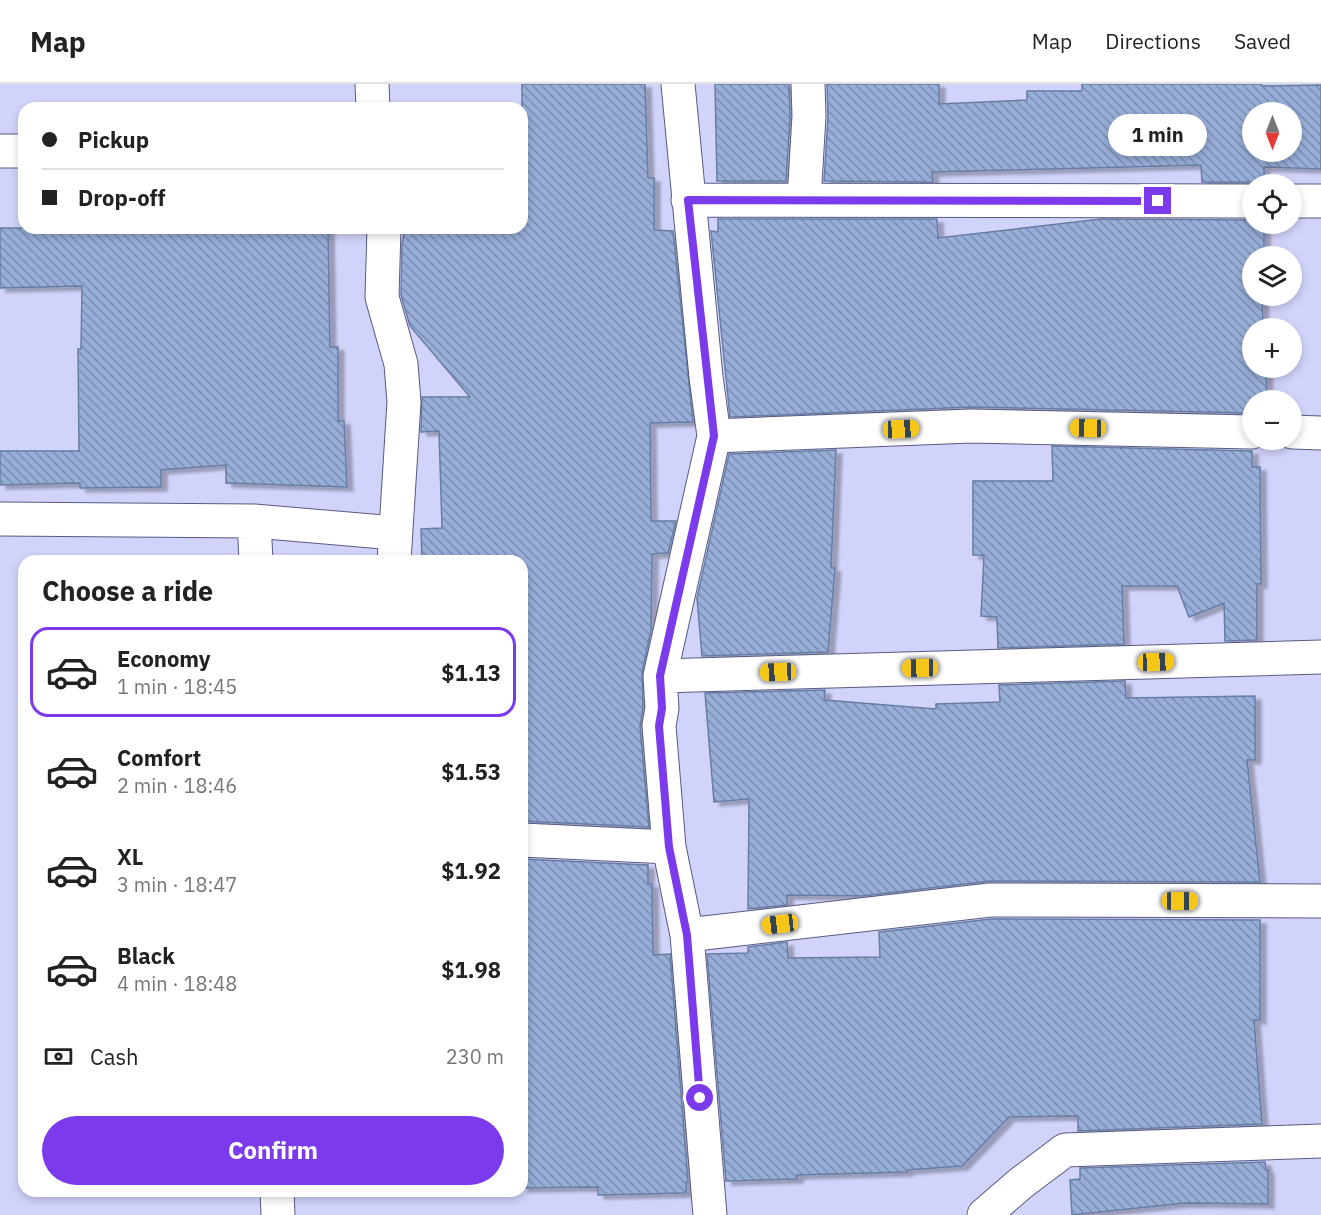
<!DOCTYPE html>
<html lang="en">
<head>
<meta charset="utf-8">
<style>
  body { margin:0; font-family:"IBM Plex Sans",sans-serif; background:#f6f6f6; color:#222; height:100vh; display:flex; flex-direction:column; font-size:22px; white-space:nowrap }
  * { box-sizing:border-box; margin:0 }
  p { font-size:20px; color:#767676 }
  .icon { flex:none; width:33px; height:33px; fill:none; stroke:currentColor; stroke-width:2; stroke-linecap:round; stroke-linejoin:round }
  .map { position:relative; flex:1; overflow:hidden }
  .details { position:absolute; left:18px; top:471px; width:510px; height:642px; display:flex; flex-direction:column; background:#fff; border-radius:18px; box-shadow:0 3px 9px #0003 }
  .details>* { flex:none }
  .banner { position:absolute; left:18px; top:18px; width:510px; height:132px; border-radius:18px; box-shadow:0 3px 9px #0003; display:grid; align-content:center; height:132px; padding:0 24px; background:#fff }
  .needle { width:39px; rotate:180deg }
  .buttons { position:absolute; left:1242px; top:18px; display:grid; gap:12px }
  .buttons a { display:grid; place-items:center; width:60px; height:60px; border-radius:50%; background:#fff; box-shadow:0 3px 9px #0003; font-size:30px }
  .end { position:absolute; width:27px; height:27px; margin:-14px; border:8px solid #7c3aed; background:#fff; box-shadow:0 0 0 3px #fff }
  .from { border-radius:50% }
  .bubble { position:absolute; height:42px; border-radius:21px; background:#fff; box-shadow:0 3px 9px #0003; font-size:20px; font-weight:700; line-height:42px; text-align:center }
  .car { position:absolute; width:18px; height:36px; margin:-18px -9px; border-radius:8px; box-shadow:0 0 4px 2px #0007; background:linear-gradient(#f5c518 24%,#345 0 40%,#f5c518 0 76%,#345 0 86%,#f5c518 0) }
  .banner b { display:flex; align-items:center; gap:21px; height:57px; font-size:22px }
  .banner b+b { border-top:2px solid #e0e0e0 }
  .banner i { width:15px; height:15px; background:#222 }
  ul { padding:0; list-style:none }
  li { display:flex; align-items:center; gap:18px; height:90px; margin:0 12px 9px; padding:0 12px; border:3px solid transparent; border-radius:18px }
  li div { flex:1 }
  li b { display:block; font-size:22px }
  li em { font-style:normal; font-weight:700 }
  li.active { border-color:#7c3aed }
  li>.icon { width:54px; height:54px; stroke-width:1.5 }
  h2 { padding:0 24px; font-size:27px; line-height:72px }
  .pay { display:flex; align-items:center; gap:15px; height:66px; padding:0 24px; font-size:22px }
  .pay p { margin-inline-start:auto }
  .cta { display:flex; gap:12px; margin-top:auto; padding:12px 24px }
  .cta a { flex:1; height:69px; border-radius:36px; background:#7c3aed; color:#fff; font-size:24px; font-weight:700; line-height:69px; text-align:center }
  header { display:flex; align-items:center; gap:36px; box-sizing:border-box; height:84px; padding:0 30px; background:#fff; border-bottom:2px solid #e0e0e0 }
  header strong { font-size:28px }
  nav { display:flex; gap:33px; margin-inline-start:auto; font-size:21px }
  .map>svg:first-child { display:block }
  .building { fill:url(#building-back-hatch); stroke:#687da4; stroke-width:1.5; fill-rule:evenodd; filter:url(#shadow) }
  .lines { fill:none; stroke-linecap:round; stroke-linejoin:round }
  .minor-casing { stroke:#595a83; stroke-width:35 }
  .minor { stroke:#fff; stroke-width:33 }
  .route { stroke:#7c3aed; stroke-width:8 }
</style>
</head>
<body>
<header>
<strong>Map</strong>
<nav><a>Map</a><a>Directions</a><a>Saved</a></nav>
</header>
<div class="map">
<svg width="1321" height="1131" viewBox="0 0 1321 1131">
  <defs>
    <pattern id="building-back-hatch" width="6" height="6" patternUnits="userSpaceOnUse" patternTransform="scale(1.5)"><rect width="6" height="6" fill="#97aed8"/><path d="M-1 5l2 2M0 0l6 6M5-1l2 2" fill="none" stroke="#7b8db0"/></pattern>
    <filter id="shadow"><feDropShadow dx="6" dy="4" stdDeviation="1.5" flood-color="#0004"/></filter>
  </defs>
  <rect width="100%" height="100%" fill="#d1d3fa"/>
  <path class="building" d="M 522,0 L 645,0 L 648,94 L 654,94 L 654,146 L 673,147 L 693,338 L 650,339 L 651,437 L 676,437 L 668,469 L 652,470 L 651,546 L 642,588 L 643,623 L 640,643 L 649,743 L 522,737 L 522,477 L 422,477 L 421,445 L 442,444 L 439,347 L 421,348 L 422,313 L 470,313 L 410,242 L 401,211 L 402,160 L 405,144 L 522,144 Z
    M 715,0 L 789,0 L 790,32 L 786,97 L 717,97 Z
    M 827,0 L 939,0 L 939,20 L 1027,16 L 1027,7 L 1082,7 L 1082,0 L 1262,0 L 1262,2 L 1321,1 L 1321,85 L 1264,83 L 1264,100 L 1252,98 L 1202,98 L 1201,81 L 932,88 L 933,98 L 824,97 L 828,33 ZM 1252,28 L 1292,28 L 1292,68 L 1252,68 Z
    M 718,135 L 937,135 L 938,154 L 1101,135 L 1252,136 L 1252,140 L 1264,140 L 1264,172 L 1252,172 L 1252,212 L 1262,212 L 1263,240 L 1264,240 L 1264,244 L 1252,244 L 1252,284 L 1266,284 L 1267,316 L 1252,316 L 1252,329 L 971,323 L 730,333 L 711,147 L 718,148 Z
    M 0,144 L 158,144 L 158,147 L 254,147 L 254,144 L 287,146 L 287,144 L 328,144 L 330,263 L 338,263 L 338,337 L 344,337 L 347,403 L 226,399 L 226,381 L 161,386 L 161,403 L 80,404 L 80,399 L 0,401 L 0,367 L 79,367 L 78,265 L 81,265 L 82,202 L 0,204 Z
    M 1052,362 L 1252,367 L 1252,383 L 1260,383 L 1261,500 L 1257,500 L 1257,556 L 1225,557 L 1224,519 L 1189,533 L 1177,502 L 1122,502 L 1124,560 L 998,564 L 997,533 L 981,532 L 984,471 L 973,471 L 973,397 L 1053,397 Z
    M 836,366 L 831,484 L 835,484 L 828,568 L 702,572 L 697,514 L 729,370 Z
    M 1125,597 L 1126,614 L 1255,612 L 1255,676 L 1247,676 L 1260,798 L 990,797 L 862,812 L 787,811 L 787,821 L 748,825 L 749,715 L 714,718 L 705,609 L 825,606 L 824,616 L 936,625 L 936,620 L 1000,618 L 999,601 Z
    M 522,775 L 648,781 L 648,800 L 652,800 L 653,871 L 670,870 L 688,1098 L 686,1098 L 686,1109 L 598,1111 L 598,1103 L 522,1104 Z
    M 991,835 L 1260,836 L 1260,936 L 1254,936 L 1262,1040 L 1078,1047 L 1078,1032 L 1009,1033 L 962,1082 L 907,1086 L 907,1088 L 797,1091 L 797,1095 L 726,1097 L 707,870 L 748,869 L 748,863 L 787,858 L 788,874 L 880,873 L 879,848 Z
    M 1265,1078 L 1266,1086 L 1268,1086 L 1268,1120 L 1185,1119 L 1072,1131 L 1070,1096 L 1080,1095 L 1080,1084 Z"/>
  <g class="lines">
    <defs>
      <path id="minor" d="M 372,0 L 373,24
        M 678,0 L 706,293 L 714,352 L 660,592 L 662,624 L 659,642 L 669,763 L 687,851 L 710,1131
        M 0,67 L 24,67
        M 688,116 L 1252,117
        M 804,116 L 809,32 L 808,0
        M 1292,117 L 1321,117
        M 384,144 L 382,213 L 401,280 L 404,318 L 394,477
        M 1292,348 L 1321,349
        M 714,352 L 971,342 L 1252,348
        M 0,435 L 254,437 L 395,449
        M 254,437 L 256,477
        M 660,592 L 1321,573
        M 522,756 L 669,763
        M 687,851 L 990,816 L 1321,817
        M 277,1107 L 278,1131
        M 984,1131 L 1021,1099 L 1065,1066 L 1321,1057"/>
    </defs>
    <use href="#minor" class="minor-casing"/>
    <use href="#minor" class="minor"/>
  </g>
  <g class="lines">
    <path class="route" d="M 700,1014 L 687,851 L 669,763 L 659,642 L 662,624 L 660,592 L 714,352 L 688,116 L 1158,117"/>
  </g>
</svg>
<div class="buttons">
<a><svg class="needle" viewBox="-14 -14 28 28"><path d="M0-13l5 13h-10z" fill="#e53935"/><path d="M0 13l5-13h-10z" fill="#767676"/></svg></a>
<a><svg class="icon" aria-label="locate" viewBox="0 0 24 24"><circle cx="12" cy="12" r="6"/><path d="M12 2v4M12 18v4M2 12h4M18 12h4"/></svg></a>
<a><svg class="icon" aria-label="layers" viewBox="0 0 24 24"><path d="M12 4l9 5-9 5-9-5zM3 14l9 5 9-5"/></svg></a>
<a>+</a>
<a>−</a>
</div>
<i class="end from" style="left:700px;top:1014px"></i>
<i class="end" style="left:1158px;top:117px"></i>
<div class="bubble" style="left:1108px;top:30px;width:99px">1 min</div>
<i class="car" style="left:1088px;top:344px;rotate:271deg"></i>
<i class="car" style="left:901px;top:345px;rotate:87deg"></i>
<i class="car" style="left:1156px;top:578px;rotate:88deg"></i>
<i class="car" style="left:920px;top:584px;rotate:269deg"></i>
<i class="car" style="left:778px;top:588px;rotate:268deg"></i>
<i class="car" style="left:1180px;top:817px;rotate:90deg"></i>
<i class="car" style="left:780px;top:840px;rotate:263deg"></i>
<div class="banner">
<b><i class="from"></i>Pickup</b>
<b><i></i>Drop-off</b>
</div>
<section class="details">
<h2>Choose a ride</h2>
<ul>
<li class="active"><svg class="icon" aria-label="car" viewBox="0 0 24 24"><path d="M5 17H2v-5l4-1 3-4h7l3 4 3 1v5h-3M9 17h6M6 11h13"/><circle cx="7" cy="17" r="2"/><circle cx="17" cy="17" r="2"/></svg><div><b>Economy</b><p>1 min · 18:45</p></div><em>$1.13</em></li>
<li><svg class="icon" aria-label="car" viewBox="0 0 24 24"><path d="M5 17H2v-5l4-1 3-4h7l3 4 3 1v5h-3M9 17h6M6 11h13"/><circle cx="7" cy="17" r="2"/><circle cx="17" cy="17" r="2"/></svg><div><b>Comfort</b><p>2 min · 18:46</p></div><em>$1.53</em></li>
<li><svg class="icon" aria-label="car" viewBox="0 0 24 24"><path d="M5 17H2v-5l4-1 3-4h7l3 4 3 1v5h-3M9 17h6M6 11h13"/><circle cx="7" cy="17" r="2"/><circle cx="17" cy="17" r="2"/></svg><div><b>XL</b><p>3 min · 18:47</p></div><em>$1.92</em></li>
<li><svg class="icon" aria-label="car" viewBox="0 0 24 24"><path d="M5 17H2v-5l4-1 3-4h7l3 4 3 1v5h-3M9 17h6M6 11h13"/><circle cx="7" cy="17" r="2"/><circle cx="17" cy="17" r="2"/></svg><div><b>Black</b><p>4 min · 18:48</p></div><em>$1.98</em></li>
</ul>
<div class="pay"><svg class="icon" aria-label="cash" viewBox="0 0 24 24"><path d="M3 7h18v10H3z"/><circle cx="12" cy="12" r="2"/></svg>Cash<p>230 m</p></div>
<div class="cta"><a>Confirm</a></div>
</section>
</div>
</body>
</html>
